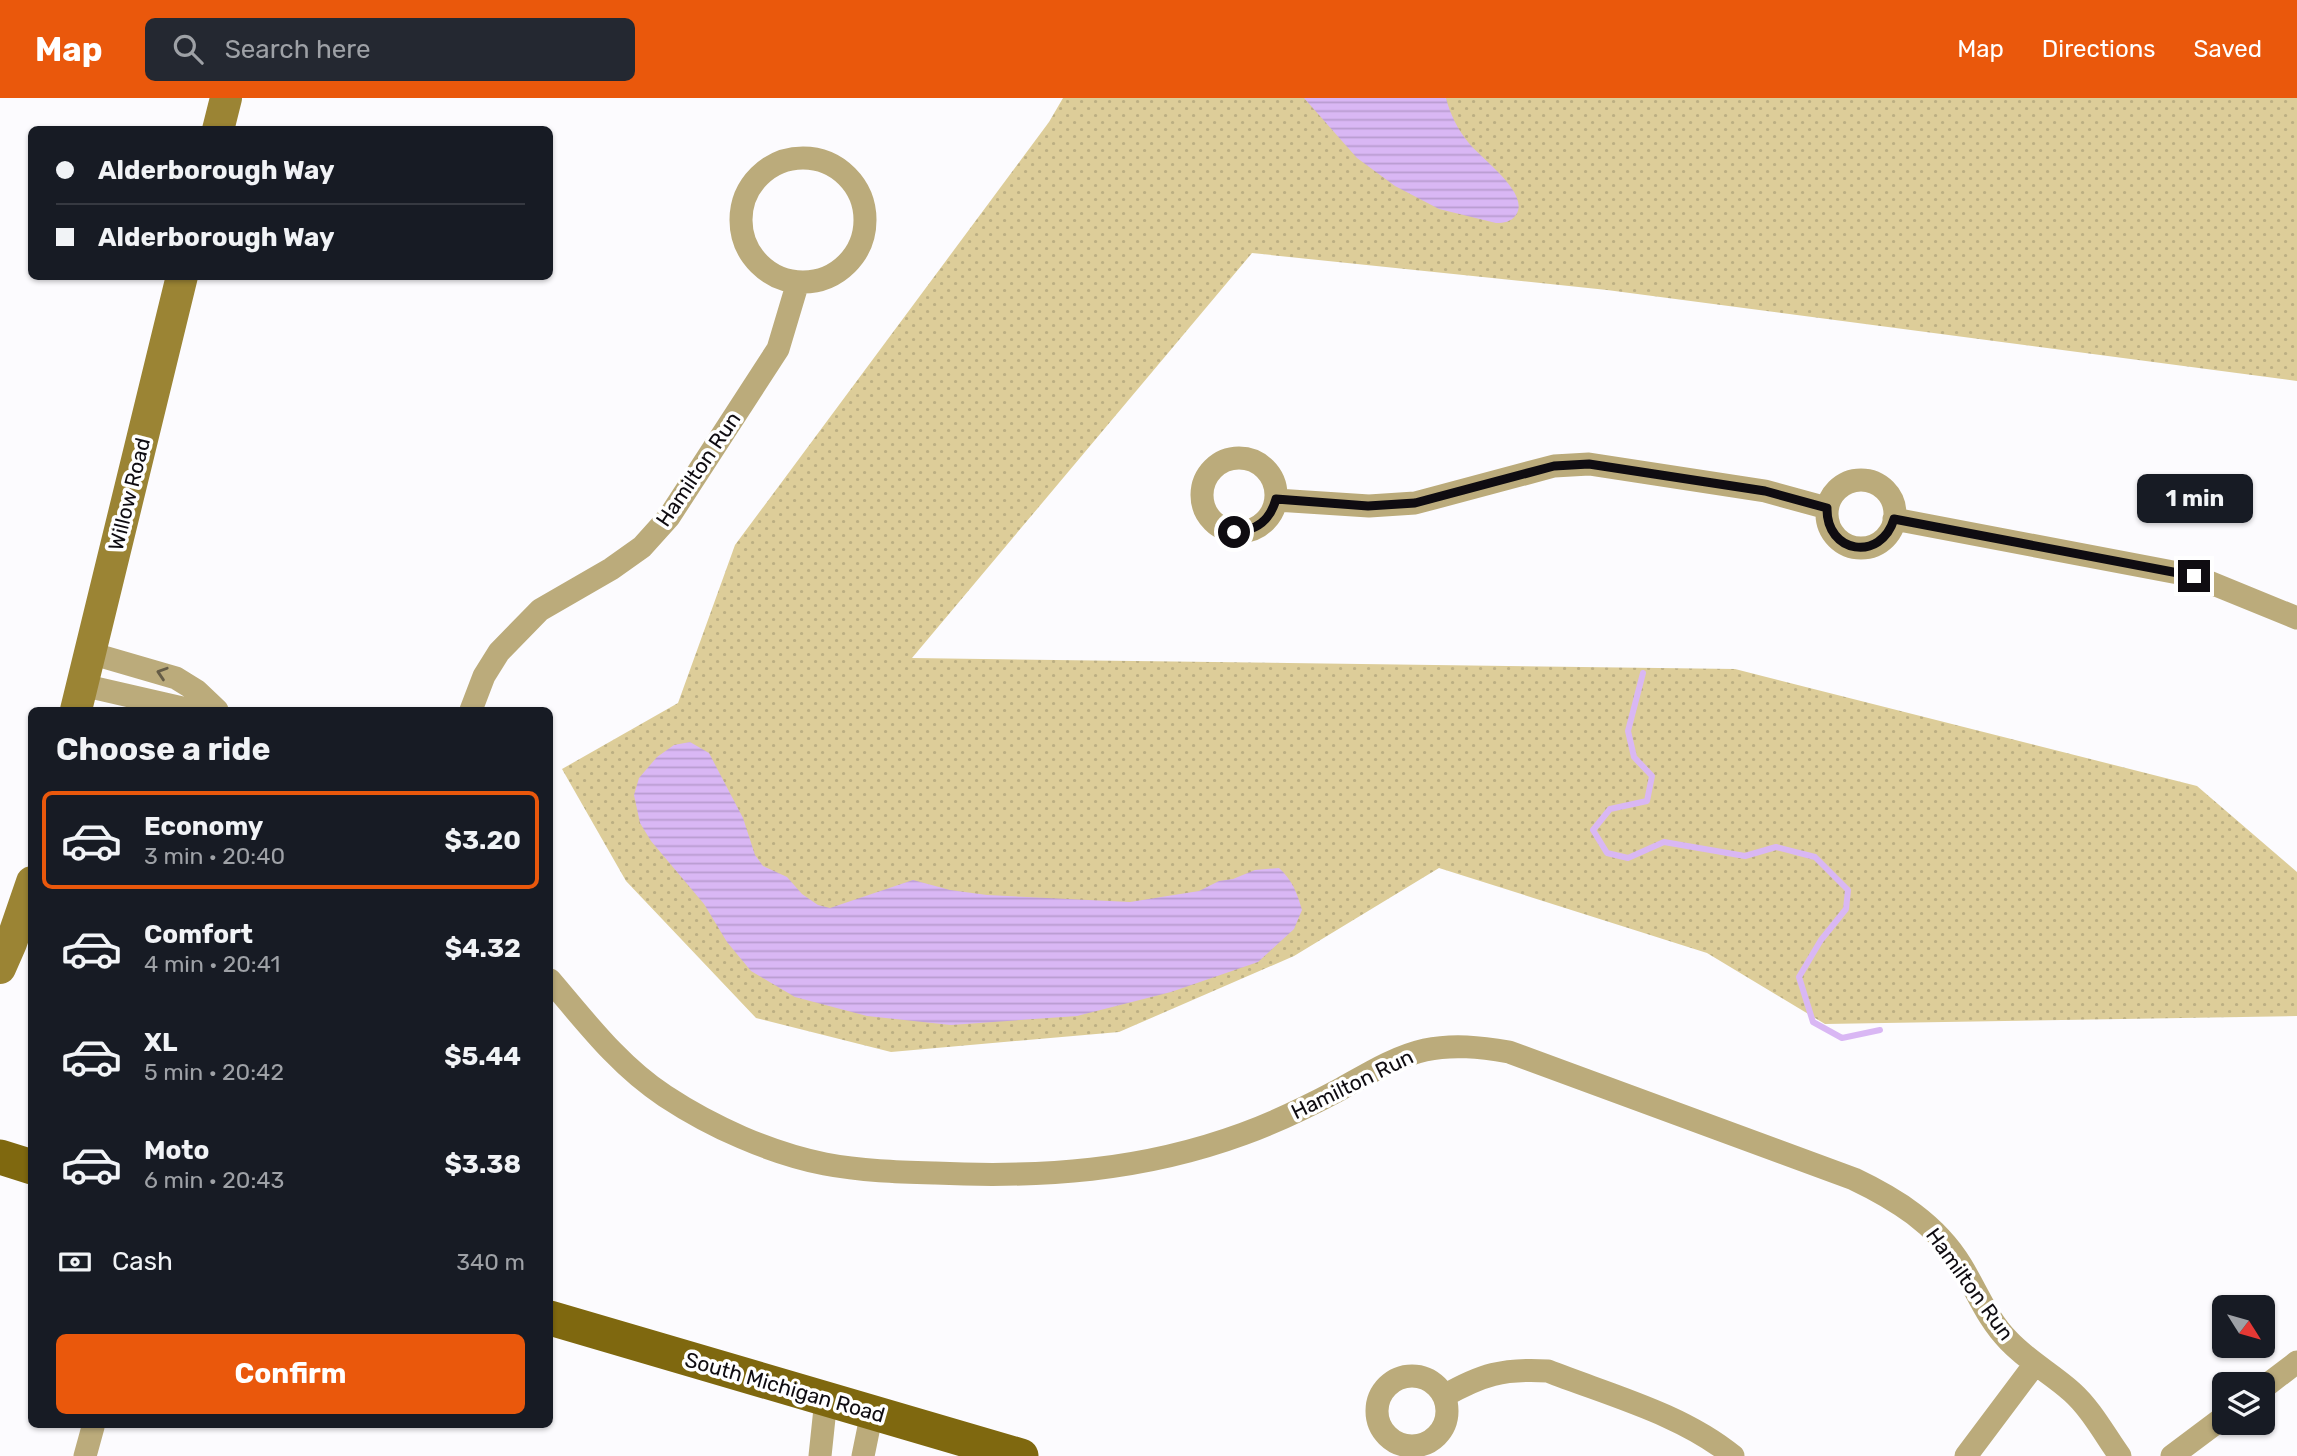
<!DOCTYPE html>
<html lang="en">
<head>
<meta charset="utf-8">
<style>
  body { margin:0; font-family:Rubik,sans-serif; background:#242831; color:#f1f3f6; height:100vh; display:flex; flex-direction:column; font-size:26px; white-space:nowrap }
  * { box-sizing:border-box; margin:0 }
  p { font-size:23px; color:#9ea1a6 }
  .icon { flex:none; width:38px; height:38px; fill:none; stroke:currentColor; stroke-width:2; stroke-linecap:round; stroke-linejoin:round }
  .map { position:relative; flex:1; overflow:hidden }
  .drawer { position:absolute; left:28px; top:609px; width:525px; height:721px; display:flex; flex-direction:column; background:#171b24; border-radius:10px; box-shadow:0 2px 5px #0004 }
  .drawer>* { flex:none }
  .banner { position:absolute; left:28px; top:28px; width:525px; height:154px; border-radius:10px; box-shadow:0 2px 5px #0004; display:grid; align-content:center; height:154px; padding:0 28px; background:#171b24 }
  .needle { width:46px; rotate:127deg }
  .fabs { position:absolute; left:2212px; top:1197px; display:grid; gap:14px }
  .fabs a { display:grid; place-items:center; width:63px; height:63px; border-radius:10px; background:#171b24; box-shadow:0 2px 5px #0004; font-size:35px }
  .end { position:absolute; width:32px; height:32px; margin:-16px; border:9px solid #0f0c11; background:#fff; box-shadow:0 0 0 4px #fff }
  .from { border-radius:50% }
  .bubble { position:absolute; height:49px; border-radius:10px; background:#171b24; box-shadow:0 2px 5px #0004; font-size:23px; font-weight:700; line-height:49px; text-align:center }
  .banner b { display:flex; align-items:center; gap:24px; height:66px; font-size:26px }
  .banner b+b { border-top:2px solid #363941 }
  .banner i { width:18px; height:18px; background:#f1f3f6 }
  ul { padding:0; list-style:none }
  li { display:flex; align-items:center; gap:21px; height:98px; margin:0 14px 10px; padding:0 14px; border:4px solid transparent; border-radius:10px }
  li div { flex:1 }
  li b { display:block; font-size:26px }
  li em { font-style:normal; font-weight:700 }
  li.current { border-color:#ea580c }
  li>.icon { width:63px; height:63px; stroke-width:1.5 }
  h2 { padding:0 28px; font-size:32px; line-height:84px }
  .pay { display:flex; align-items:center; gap:18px; height:77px; padding:0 28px; font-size:26px }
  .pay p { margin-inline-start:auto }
  .cta { display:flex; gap:14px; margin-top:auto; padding:14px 28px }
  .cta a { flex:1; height:80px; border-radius:10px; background:#ea580c; color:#fff; font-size:28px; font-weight:700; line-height:80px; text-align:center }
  header { display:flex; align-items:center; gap:42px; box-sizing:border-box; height:98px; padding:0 35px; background:#ea580c; color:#fff }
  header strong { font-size:33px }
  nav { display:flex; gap:38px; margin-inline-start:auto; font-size:24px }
  .search { width:490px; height:63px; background:#242831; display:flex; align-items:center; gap:18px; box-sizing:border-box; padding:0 24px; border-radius:10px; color:#9ea1a6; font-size:26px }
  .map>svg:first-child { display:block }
  .grass { fill:url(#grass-dots) }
  .water { fill:url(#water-rules) }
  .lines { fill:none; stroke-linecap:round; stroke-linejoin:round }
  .stream { stroke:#d9b7f4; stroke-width:6 }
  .street { stroke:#bbab7b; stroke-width:23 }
  .secondary { stroke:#9b8434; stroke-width:32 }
  .primary { stroke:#7f680f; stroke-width:35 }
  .oneway { stroke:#655c46 }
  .route { stroke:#0f0c11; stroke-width:9 }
  .labels { text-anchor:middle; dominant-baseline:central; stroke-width:7; stroke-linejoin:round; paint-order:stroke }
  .street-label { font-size:21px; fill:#0f0c11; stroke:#fff }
</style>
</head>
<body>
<header>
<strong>Map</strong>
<div class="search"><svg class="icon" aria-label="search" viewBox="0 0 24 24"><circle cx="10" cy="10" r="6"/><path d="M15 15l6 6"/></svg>Search here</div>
<nav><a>Map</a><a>Directions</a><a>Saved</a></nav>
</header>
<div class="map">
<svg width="2297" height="1358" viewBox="0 0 2297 1358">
  <defs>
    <pattern id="grass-dots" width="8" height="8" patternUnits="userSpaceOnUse" patternTransform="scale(1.75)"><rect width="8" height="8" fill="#ddcd99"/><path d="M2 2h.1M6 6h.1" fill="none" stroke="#bcaf83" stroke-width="1.8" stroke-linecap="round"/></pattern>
    <pattern id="water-rules" width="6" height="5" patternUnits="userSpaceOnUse" patternTransform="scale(1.75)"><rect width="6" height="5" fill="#d9b7f4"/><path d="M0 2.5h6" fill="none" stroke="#b99cd0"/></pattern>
  </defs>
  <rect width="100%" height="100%" fill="#fcfbfe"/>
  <path class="grass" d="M 1063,0 L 2297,0 L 2297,283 L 1607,192 L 1252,155 L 912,560 L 1735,571 L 2197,688 L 2297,774 L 2297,918 L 1825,926 L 1707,855 L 1439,770 L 1294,858 L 1119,934 L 891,954 L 756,920 L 626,783 L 562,671 L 678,605 L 735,447 L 1049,24 Z"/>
  <path class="water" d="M 1304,0 L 1446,0 C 1450,16 1458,32 1468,44 C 1480,60 1531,95 1516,117 C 1511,124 1504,125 1496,125 L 1439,111 L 1395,88 L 1357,60 Z
    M 690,644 L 709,655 L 743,720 L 755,757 L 763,768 L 787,779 L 802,796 L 818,807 L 830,810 L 913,782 L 950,792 L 987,797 L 1130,804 L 1199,793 L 1219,783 L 1233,781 L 1255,772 L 1279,770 C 1293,783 1297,795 1302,812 L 1294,831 L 1258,864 L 1171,894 L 1077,918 L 951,927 L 867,918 L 795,899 L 751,873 L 727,844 L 704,806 L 651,743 L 640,725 L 634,697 L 639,680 L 657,659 L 674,647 Z"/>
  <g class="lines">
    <path class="stream" d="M 1643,575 L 1628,633 L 1634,659 L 1652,678 L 1647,703 L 1610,711 L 1593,732 L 1607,755 L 1628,760 L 1664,744 L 1745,758 L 1776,749 L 1815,759 L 1848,792 L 1846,811 L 1821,842 L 1799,879 L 1813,924 L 1842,940 L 1880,932"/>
    <path class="street" d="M741 122a62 62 0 1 1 124 0a62 62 0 1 1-124 0Z
      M1202 397a37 37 0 1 1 74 0a37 37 0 1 1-74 0Z
      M1827 416a34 34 0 1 1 68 0a34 34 0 1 1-68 0Z
      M 1276,402 L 1369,408 L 1415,405 L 1554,368 L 1589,366 L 1765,393 L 1827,410
      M 1894,421 L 2194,478 L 2297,520
      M 90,555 L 176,580 L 197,593 L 217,612
      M 82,587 L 191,612
      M 471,612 L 484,578 L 499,554 L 540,512 L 611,471 L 642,449 L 669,419 L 778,251 L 798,184
      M 550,882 C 585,923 619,968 665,998 C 712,1029 770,1055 825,1066 C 861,1073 899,1074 935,1075 C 1042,1080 1142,1073 1243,1036 C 1276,1024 1307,1009 1339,992 C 1366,977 1394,959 1425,952 C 1453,946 1480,949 1509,954 L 1854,1081 C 1896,1101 1936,1126 1961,1167 C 1977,1193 1987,1221 2009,1243 C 2028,1263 2052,1276 2072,1294 C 2091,1311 2105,1337 2120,1358
      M1377 1313a35 35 0 1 1 70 0a35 35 0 1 1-70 0Z
      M 2263,1290 L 2297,1264
      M 1444,1298 C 1481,1277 1503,1270 1548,1273 C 1609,1297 1682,1316 1733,1358
      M 85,1358 L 93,1329
      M 820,1358 L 826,1301
      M 863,1358 L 872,1314
      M 1966,1358 L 2035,1266
      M 2172,1358 L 2224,1319"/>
    <path class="secondary" d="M 218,32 L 226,0
      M 76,612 L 182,178
      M 0,870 L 11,845 L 32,784"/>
    <path class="primary" d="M 0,1059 L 32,1069
      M 550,1220 L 1021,1358"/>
  </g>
  <defs><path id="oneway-chevron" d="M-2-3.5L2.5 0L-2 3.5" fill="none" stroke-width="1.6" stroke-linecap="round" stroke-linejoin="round" transform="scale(1.75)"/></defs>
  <use class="oneway" href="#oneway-chevron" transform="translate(162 575) rotate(-162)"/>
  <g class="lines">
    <path class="route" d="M 1234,434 C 1256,433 1270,423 1276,401 L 1368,408 L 1415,405 L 1554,368 L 1589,366 L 1765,393 L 1827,410 C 1826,456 1881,464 1894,421 L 2194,478"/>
  </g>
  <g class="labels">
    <g class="street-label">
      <text transform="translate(698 371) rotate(-56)">Hamilton Run</text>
      <text transform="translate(129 396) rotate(-76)">Willow Road</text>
      <text transform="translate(1352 986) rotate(-26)">Hamilton Run</text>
      <text transform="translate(1970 1186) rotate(54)">Hamilton Run</text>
      <text transform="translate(785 1289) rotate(16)">South Michigan Road</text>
    </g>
  </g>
</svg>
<div class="fabs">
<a><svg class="needle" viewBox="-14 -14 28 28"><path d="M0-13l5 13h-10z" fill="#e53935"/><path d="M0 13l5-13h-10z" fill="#9ea1a6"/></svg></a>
<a><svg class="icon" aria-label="layers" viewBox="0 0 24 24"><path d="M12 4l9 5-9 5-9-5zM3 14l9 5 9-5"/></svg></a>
</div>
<i class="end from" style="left:1234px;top:434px"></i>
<i class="end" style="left:2194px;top:478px"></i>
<div class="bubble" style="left:2137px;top:376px;width:116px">1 min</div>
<div class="banner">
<b><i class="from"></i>Alderborough Way</b>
<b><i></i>Alderborough Way</b>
</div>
<section class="drawer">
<h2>Choose a ride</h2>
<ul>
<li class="current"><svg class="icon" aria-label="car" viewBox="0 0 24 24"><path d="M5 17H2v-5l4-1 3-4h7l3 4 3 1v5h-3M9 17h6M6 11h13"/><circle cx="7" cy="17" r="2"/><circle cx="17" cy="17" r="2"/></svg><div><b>Economy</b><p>3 min · 20:40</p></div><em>$3.20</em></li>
<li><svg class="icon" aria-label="car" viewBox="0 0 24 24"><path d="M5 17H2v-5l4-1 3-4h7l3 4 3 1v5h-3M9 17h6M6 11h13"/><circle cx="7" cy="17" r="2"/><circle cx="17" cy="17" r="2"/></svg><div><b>Comfort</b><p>4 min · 20:41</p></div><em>$4.32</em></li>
<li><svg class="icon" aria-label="car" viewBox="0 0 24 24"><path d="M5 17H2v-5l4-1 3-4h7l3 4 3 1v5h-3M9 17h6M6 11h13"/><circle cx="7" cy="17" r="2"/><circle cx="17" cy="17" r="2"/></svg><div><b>XL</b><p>5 min · 20:42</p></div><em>$5.44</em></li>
<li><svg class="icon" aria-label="car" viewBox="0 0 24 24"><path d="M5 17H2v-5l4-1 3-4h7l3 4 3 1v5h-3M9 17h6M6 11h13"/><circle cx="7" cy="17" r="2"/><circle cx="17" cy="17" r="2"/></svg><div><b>Moto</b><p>6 min · 20:43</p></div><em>$3.38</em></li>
</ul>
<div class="pay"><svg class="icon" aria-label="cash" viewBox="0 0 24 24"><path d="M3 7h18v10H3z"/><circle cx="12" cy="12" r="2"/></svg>Cash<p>340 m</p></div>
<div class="cta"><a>Confirm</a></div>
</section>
</div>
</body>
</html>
